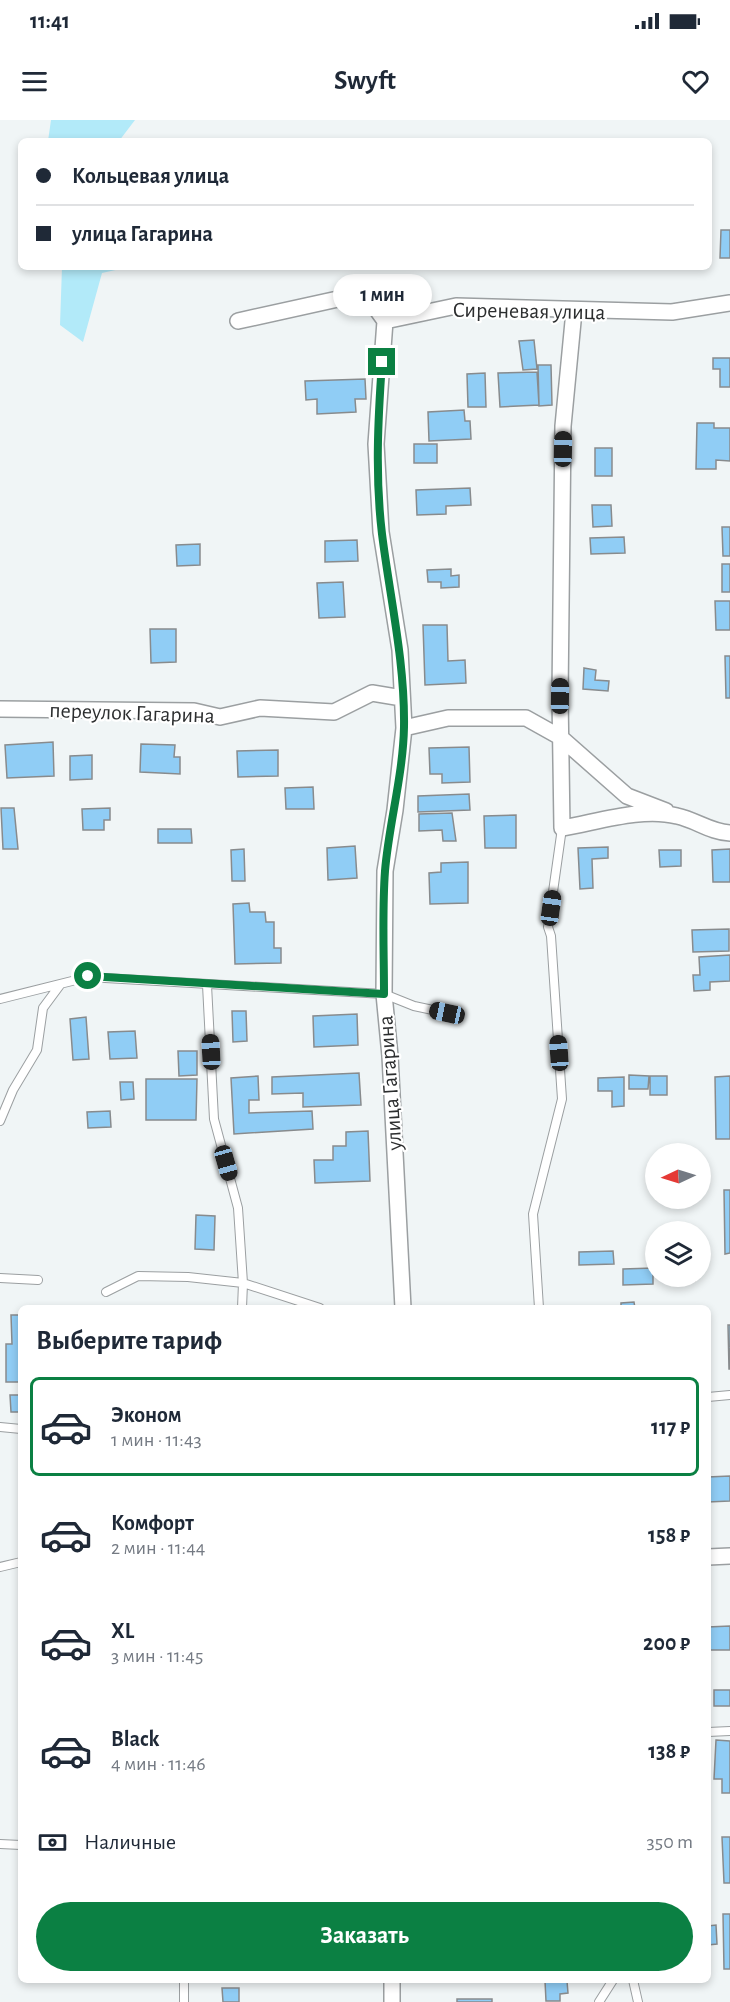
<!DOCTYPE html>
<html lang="ru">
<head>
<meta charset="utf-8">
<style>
  body { margin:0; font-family:"Alegreya Sans",sans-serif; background:#f2f2f3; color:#1f2937; height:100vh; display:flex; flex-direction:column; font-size:22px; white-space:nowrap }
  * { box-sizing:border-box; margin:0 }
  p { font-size:20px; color:#747a83 }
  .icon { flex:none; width:33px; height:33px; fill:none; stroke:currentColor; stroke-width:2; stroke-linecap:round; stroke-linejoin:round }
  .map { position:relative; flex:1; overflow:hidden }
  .sheet { position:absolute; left:18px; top:1185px; width:693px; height:678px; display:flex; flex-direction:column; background:#fff; border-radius:9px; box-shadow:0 3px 9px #0003 }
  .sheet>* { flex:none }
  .banner { position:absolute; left:18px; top:18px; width:694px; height:132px; border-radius:9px; box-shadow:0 3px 9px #0003; display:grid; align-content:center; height:132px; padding:0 18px; background:#fff }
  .needle { width:39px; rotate:266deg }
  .fabs { position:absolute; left:645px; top:1023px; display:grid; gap:12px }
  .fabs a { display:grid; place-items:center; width:66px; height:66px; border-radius:50%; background:#fff; box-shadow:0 3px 9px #0003; font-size:30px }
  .end { position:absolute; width:27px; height:27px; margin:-14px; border:8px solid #0b8043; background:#fff; box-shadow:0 0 0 3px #fff }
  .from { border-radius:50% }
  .bubble { position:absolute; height:42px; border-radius:21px; background:#fff; box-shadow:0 3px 9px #0003; font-size:20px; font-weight:700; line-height:42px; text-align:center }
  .car { position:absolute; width:18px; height:36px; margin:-18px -9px; border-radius:8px; box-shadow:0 0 4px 2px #0007; background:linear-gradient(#222 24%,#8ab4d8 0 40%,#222 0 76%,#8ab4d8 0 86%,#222 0) }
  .banner b { display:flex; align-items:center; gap:21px; height:57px; font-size:22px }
  .banner b+b { border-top:2px solid #e0e1e3 }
  .banner i { width:15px; height:15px; background:#1f2937 }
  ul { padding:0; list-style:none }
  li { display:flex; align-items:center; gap:18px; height:99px; margin:0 12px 9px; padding:0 6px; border:3px solid transparent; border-radius:9px }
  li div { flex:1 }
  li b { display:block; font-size:22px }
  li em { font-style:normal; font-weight:700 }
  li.current { border-color:#0b8043 }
  li>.icon { width:54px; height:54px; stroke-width:1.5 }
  h2 { padding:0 18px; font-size:27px; line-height:72px }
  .pay { display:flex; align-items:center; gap:15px; height:66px; padding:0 18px; font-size:22px }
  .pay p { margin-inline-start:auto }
  .primary-button { display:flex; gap:12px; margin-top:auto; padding:12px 18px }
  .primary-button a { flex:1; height:69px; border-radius:36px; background:#0b8043; color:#fff; font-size:24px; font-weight:700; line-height:69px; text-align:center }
  .status { display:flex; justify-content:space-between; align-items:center; height:42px; padding:0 30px; background:#fff; direction:ltr }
  .status svg { height:16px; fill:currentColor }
  header { display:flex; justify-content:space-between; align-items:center; height:78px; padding:0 18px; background:#fff; font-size:27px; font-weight:700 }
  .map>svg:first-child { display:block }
  .green { fill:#b2eaf9 }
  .building { fill:#90cdf5; stroke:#888b8d; stroke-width:1.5 }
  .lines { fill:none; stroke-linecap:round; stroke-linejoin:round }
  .service-casing { stroke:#9b9fa1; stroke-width:10 }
  .minor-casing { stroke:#9b9fa1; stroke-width:18 }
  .service { stroke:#fff; stroke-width:8 }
  .minor { stroke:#fff; stroke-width:15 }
  .route { stroke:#0b8043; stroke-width:8 }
  .labels { text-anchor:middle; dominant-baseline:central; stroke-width:4.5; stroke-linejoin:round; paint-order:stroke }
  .street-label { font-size:22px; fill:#2c2e2f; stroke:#fff }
</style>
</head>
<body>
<div class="status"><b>11:41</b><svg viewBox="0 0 49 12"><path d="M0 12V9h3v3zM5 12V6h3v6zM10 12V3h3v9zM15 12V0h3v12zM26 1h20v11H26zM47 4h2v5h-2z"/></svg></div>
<header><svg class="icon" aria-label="menu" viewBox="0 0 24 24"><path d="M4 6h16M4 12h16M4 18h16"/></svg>Swyft<svg class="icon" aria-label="heart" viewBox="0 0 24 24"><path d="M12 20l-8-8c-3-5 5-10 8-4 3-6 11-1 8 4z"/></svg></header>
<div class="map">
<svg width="730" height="1882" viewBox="0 0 730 1882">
  <rect width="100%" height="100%" fill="#f0f5f6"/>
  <path class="green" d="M 51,0 L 135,0 L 119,21 L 48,21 Z
    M 62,147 L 129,147 L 102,153 L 83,222 L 60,205 Z"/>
  <path class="building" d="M 721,110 L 730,110 L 730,138 L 720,138 Z
    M 534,220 L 537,249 L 523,250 L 519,221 Z
    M 713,238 L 730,238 L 730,267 L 720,267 L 720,249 L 713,249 Z
    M 538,245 L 551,245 L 552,285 L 539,286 Z
    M 537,252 L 539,285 L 500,287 L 498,253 Z
    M 485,253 L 486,287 L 468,287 L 467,254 Z
    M 365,259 L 366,279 L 355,279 L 356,292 L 317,294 L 317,279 L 306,280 L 305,261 Z
    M 464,290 L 465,301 L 470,301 L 471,319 L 429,321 L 428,292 Z
    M 697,303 L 714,303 L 714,308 L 730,308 L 730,341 L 716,340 L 716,349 L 696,349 Z
    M 414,324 L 437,324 L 437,343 L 414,343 Z
    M 595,328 L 612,328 L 612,356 L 595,356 Z
    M 470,368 L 471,385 L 446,386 L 446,394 L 417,395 L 416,370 Z
    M 592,385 L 611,385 L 612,406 L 593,407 Z
    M 722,407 L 730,407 L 730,436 L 723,436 Z
    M 624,417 L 625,433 L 591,434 L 590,418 Z
    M 357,420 L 358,441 L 325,442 L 325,421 Z
    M 200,424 L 200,445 L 177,446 L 176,425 Z
    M 722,444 L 730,444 L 730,472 L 722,472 Z
    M 451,449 L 451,456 L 459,455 L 459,467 L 441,468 L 441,462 L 428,462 L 427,450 Z
    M 343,462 L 345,497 L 319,498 L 317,463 Z
    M 715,481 L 730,481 L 730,510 L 716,510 Z
    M 423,505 L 447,505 L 448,541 L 465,540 L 466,563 L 425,565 Z
    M 150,509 L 176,509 L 176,542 L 151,543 Z
    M 725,536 L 730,536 L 730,578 L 726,578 Z
    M 584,548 L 596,550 L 595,560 L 609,561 L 608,571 L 583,569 Z
    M 53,622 L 54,656 L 7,658 L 5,625 Z
    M 141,624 L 175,625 L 174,637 L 180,637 L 180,654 L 140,652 Z
    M 469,627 L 470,662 L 442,663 L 442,654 L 430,654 L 429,628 Z
    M 278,630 L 278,656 L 238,657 L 237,631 Z
    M 92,635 L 92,659 L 70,660 L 70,636 Z
    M 313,667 L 314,689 L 286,689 L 285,668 Z
    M 469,674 L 470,690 L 418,692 L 418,676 Z
    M 1,688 L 14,688 L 18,729 L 3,729 Z
    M 110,688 L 110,700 L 104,700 L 104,710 L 83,710 L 82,689 Z
    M 452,693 L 456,721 L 443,721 L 442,710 L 419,711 L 419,694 Z
    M 516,695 L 516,728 L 485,728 L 484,696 Z
    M 158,709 L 191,709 L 192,723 L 158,723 Z
    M 355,726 L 357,758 L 328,760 L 327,728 Z
    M 608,727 L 608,738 L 592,739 L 593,768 L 580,769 L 578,728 Z
    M 244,729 L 245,761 L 232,761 L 231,730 Z
    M 730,729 L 730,762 L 713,762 L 712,730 Z
    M 659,730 L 681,730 L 681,746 L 660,747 Z
    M 468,742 L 468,783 L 430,784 L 429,753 L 441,752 L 441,743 Z
    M 249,783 L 250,792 L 265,792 L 266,802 L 274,802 L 274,828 L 281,828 L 281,843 L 235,844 L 233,784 Z
    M 729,809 L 729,831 L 693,832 L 692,810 Z
    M 730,835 L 730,861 L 710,862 L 710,870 L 694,871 L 693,855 L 700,855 L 699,837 Z
    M 232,891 L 246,891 L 247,921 L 233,922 Z
    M 357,894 L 358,925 L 314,927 L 313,896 Z
    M 86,897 L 89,939 L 73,940 L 70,899 Z
    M 135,911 L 137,938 L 110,939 L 108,912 Z
    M 178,931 L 197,931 L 197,955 L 179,956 Z
    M 359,953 L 361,985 L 303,987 L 303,973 L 272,974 L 272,957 Z
    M 629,955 L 649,956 L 648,969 L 629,969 Z
    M 258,956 L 259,980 L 249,980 L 249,993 L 312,991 L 313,1009 L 234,1014 L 231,958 Z
    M 650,956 L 667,956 L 667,975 L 650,975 Z
    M 730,956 L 730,1019 L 716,1019 L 715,957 Z
    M 624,957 L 624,986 L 612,987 L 612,971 L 598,971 L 598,958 Z
    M 146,959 L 197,959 L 196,1000 L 146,1000 Z
    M 120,962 L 133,962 L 134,979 L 121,980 Z
    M 110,991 L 111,1007 L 88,1008 L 87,992 Z
    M 368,1011 L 370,1061 L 315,1063 L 314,1040 L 333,1040 L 333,1026 L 346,1026 L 346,1012 Z
    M 724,1070 L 730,1070 L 730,1133 L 725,1134 Z
    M 196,1095 L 215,1096 L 214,1130 L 195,1129 Z
    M 613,1131 L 614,1144 L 579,1145 L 579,1132 Z
    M 653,1148 L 653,1164 L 623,1165 L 623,1149 Z
    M 678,1156 L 695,1156 L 695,1161 L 679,1162 Z
    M 634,1182 L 635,1188 L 621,1188 L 621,1183 Z
    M 11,1195 L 21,1195 L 21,1262 L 6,1262 L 6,1224 L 12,1224 Z
    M 728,1205 L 730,1205 L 730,1249 L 729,1249 Z
    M 10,1275 L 21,1275 L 21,1292 L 11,1292 Z
    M 730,1356 L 730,1381 L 708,1382 L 708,1357 Z
    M 730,1506 L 730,1530 L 708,1530 L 708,1507 Z
    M 714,1570 L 730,1570 L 730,1586 L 714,1586 Z
    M 716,1620 L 730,1621 L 730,1673 L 722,1673 L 722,1659 L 714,1659 Z
    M 722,1717 L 730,1717 L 730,1763 L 724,1763 Z
    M 723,1794 L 730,1794 L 730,1849 L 724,1849 Z
    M 716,1805 L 717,1824 L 708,1825 L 708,1806 Z
    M 545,1861 L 567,1861 L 568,1873 L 560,1874 L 560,1881 L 546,1881 Z
    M 222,1868 L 239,1868 L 239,1882 L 223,1882 Z
    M 457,1879 L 492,1879 L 492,1882 L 457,1882 Z"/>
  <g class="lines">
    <defs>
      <path id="service" d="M 207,865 L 214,999 L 238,1088 L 243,1163 L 242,1188
        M 0,879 L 88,857 L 384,874 L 414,886 L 447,893
        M 0,1001 L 13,970 L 37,930 L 43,888 L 60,865
        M 0,1158 L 38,1160
        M 106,1172 L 138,1156 L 188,1157 L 243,1163 L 320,1188
        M 539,1188 L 533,1094 L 562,979 L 551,816 L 548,807 L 562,708
        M 708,1277 L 730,1275
        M 0,1307 L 21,1309
        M 0,1447 L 21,1442
        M 708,1612 L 730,1611
        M 0,1724 L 21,1725
        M 633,1860 L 638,1882
        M 184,1882 L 184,1860
        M 599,1882 L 613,1860"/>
      <path id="minor" d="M 574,191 L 563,306 L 560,576 L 562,708 C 598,702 642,687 677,696 C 696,700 710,712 730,713
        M 238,201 L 365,173 L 385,201 L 456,186 L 672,192 L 730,183
        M 385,201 L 376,324 L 381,412 L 400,530 L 404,608 L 395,690 L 385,751 L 384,874 L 390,936 L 403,1188
        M 0,589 L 194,591 L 220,597 L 260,588 L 334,592 L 372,573 L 402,578
        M 404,608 L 448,598 L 526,598 L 560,617 L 627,676 L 666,691
        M 708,1437 L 730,1436
        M 392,1860 L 392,1882"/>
    </defs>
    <use href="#service" class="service-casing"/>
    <use href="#minor" class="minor-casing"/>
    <use href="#service" class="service"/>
    <use href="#minor" class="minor"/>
  </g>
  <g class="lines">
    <path class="route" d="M 88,856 L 384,874 C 384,833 382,792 385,751 C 389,703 403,656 404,607 C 405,542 390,478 382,414 C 375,356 378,299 382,242"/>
  </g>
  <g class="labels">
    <g class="street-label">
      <text transform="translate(529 191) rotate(1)">Сиреневая улица</text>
      <text transform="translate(132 593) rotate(2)">переулок Гагарина</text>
      <text transform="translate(390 963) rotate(-94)">улица Гагарина</text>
    </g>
  </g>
</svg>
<div class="fabs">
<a><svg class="needle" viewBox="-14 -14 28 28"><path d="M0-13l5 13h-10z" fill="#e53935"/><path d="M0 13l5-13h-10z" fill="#747a83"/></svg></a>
<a><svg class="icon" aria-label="layers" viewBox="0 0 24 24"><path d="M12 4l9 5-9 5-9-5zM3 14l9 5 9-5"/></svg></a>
</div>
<i class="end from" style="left:88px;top:856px"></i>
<i class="end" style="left:382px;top:242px"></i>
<div class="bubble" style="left:333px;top:154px;width:99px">1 мин</div>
<i class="car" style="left:563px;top:329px;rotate:1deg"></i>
<i class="car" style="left:560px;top:576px;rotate:1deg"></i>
<i class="car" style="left:551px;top:788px;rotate:8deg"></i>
<i class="car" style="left:447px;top:893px;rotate:282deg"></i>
<i class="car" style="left:211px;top:932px;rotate:357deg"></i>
<i class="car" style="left:559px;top:933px;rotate:356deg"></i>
<i class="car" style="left:226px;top:1043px;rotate:164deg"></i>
<div class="banner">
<b><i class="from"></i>Кольцевая улица</b>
<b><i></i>улица Гагарина</b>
</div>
<section class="sheet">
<h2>Выберите тариф</h2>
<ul>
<li class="current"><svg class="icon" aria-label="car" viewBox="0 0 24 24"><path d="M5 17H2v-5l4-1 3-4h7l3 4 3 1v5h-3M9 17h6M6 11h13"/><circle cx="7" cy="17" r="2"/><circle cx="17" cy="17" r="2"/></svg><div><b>Эконом</b><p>1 мин · 11:43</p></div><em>117 ₽</em></li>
<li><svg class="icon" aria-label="car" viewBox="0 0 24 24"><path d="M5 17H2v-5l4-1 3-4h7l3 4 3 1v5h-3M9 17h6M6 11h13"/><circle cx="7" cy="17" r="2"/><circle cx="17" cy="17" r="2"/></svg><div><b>Комфорт</b><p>2 мин · 11:44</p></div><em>158 ₽</em></li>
<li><svg class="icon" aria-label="car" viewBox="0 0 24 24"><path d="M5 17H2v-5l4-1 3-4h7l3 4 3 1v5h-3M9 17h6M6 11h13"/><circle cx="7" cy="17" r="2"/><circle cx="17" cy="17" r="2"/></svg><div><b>XL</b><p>3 мин · 11:45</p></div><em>200 ₽</em></li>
<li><svg class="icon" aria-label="car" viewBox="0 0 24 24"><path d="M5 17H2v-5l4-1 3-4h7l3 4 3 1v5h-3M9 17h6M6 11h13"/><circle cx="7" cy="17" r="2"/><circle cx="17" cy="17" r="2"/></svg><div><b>Black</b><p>4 мин · 11:46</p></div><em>138 ₽</em></li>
</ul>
<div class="pay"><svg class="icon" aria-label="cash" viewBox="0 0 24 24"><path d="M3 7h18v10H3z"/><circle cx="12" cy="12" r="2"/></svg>Наличные<p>350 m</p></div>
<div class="primary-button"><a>Заказать</a></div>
</section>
</div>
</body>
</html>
